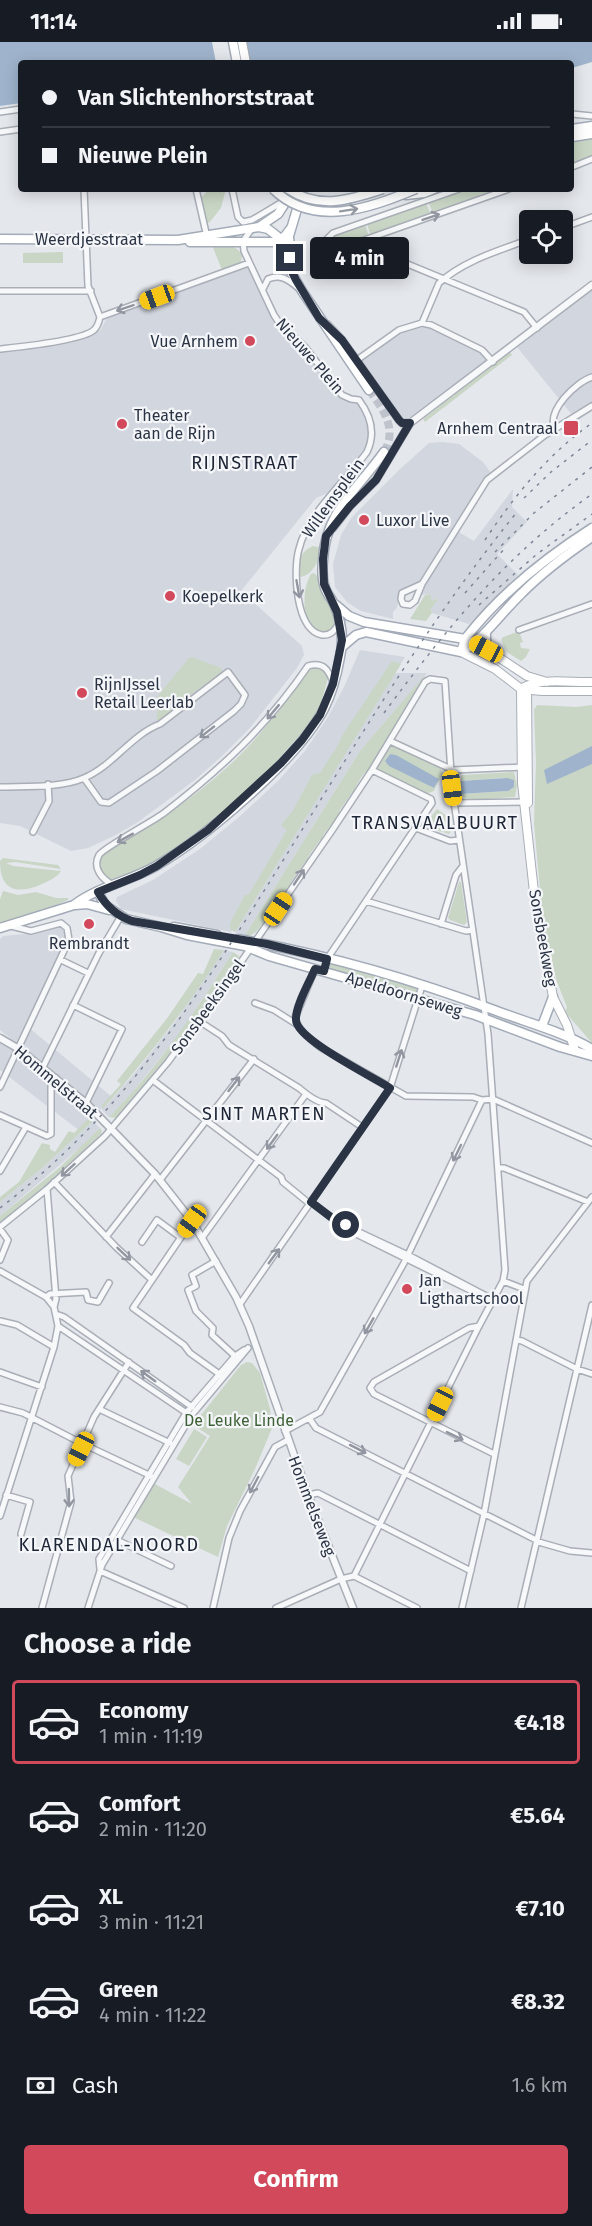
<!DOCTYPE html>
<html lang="en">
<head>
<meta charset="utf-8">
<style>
  body { margin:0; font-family:"Fira Sans",sans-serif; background:#242831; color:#f1f3f6; height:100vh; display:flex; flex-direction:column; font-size:22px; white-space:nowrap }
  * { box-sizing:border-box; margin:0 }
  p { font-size:20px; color:#9ea1a6 }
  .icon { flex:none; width:33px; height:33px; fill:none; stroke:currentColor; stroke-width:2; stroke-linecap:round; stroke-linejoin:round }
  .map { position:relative; height:1566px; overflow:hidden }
  .sheet { display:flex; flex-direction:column; background:#171b24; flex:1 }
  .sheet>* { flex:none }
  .hud { position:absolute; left:18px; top:18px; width:556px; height:132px; border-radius:6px; box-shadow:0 3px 15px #0003; display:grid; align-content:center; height:132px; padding:0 24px; background:#171b24 }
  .fabs { position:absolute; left:519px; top:168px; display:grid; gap:12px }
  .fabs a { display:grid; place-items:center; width:54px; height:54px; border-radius:6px; background:#171b24; box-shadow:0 3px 15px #0003; font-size:30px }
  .end { position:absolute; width:27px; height:27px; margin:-14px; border:8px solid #2b3445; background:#fff; box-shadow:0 0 0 3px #fff }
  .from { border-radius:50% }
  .bubble { position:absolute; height:42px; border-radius:6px; background:#171b24; box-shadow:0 3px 15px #0003; font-size:20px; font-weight:700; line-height:42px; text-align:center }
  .car { position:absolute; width:18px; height:36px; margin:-18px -9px; border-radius:8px; box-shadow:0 0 4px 2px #0007; background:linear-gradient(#f5c518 24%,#345 0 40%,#f5c518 0 76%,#345 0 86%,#f5c518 0) }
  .hud b { display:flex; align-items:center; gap:21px; height:57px; font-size:22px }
  .hud b+b { border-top:2px solid #363941 }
  .hud i { width:15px; height:15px; background:#f1f3f6 }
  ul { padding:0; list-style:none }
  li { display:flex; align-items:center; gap:18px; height:84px; margin:0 12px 9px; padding:0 12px; border:3px solid transparent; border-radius:6px }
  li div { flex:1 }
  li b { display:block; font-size:22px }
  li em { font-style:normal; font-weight:700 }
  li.active { border-color:#d1495b }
  li>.icon { width:54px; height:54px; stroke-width:1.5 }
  h2 { padding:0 24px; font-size:27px; line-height:72px }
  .pay { display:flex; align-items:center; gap:15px; height:66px; padding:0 24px; font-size:22px }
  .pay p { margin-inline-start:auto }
  .button { display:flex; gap:12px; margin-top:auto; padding:12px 24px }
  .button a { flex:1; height:69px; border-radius:6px; background:#d1495b; color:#fff; font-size:24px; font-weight:700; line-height:69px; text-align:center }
  .status { display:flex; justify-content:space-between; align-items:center; height:42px; padding:0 30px; background:#171b24; direction:ltr }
  .status svg { height:16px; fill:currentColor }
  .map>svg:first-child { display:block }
  .built { fill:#d2d6de }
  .green { fill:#c9d6c5; fill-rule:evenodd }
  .water { fill:#9fb4cc }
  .pier { fill:#e4e7ec }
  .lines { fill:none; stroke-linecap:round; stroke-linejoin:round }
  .primary-tunnel { stroke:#bfc3cb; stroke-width:8; stroke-dasharray:8 4; stroke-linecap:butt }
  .minor-casing { stroke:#a9aeb7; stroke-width:8 }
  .tertiary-casing { stroke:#a9aeb7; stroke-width:9 }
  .secondary-casing { stroke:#a9aeb7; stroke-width:10 }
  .primary-casing { stroke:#a3abb8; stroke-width:11 }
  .minor { stroke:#f7f8fa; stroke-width:5 }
  .tertiary { stroke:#f7f8fa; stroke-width:6 }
  .secondary { stroke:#fff; stroke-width:8 }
  .primary { stroke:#fff; stroke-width:8 }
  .rail { stroke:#7d8696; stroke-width:1.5; stroke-dasharray:3 6; stroke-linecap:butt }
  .primary-bridge-casing { stroke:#a3abb8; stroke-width:11; stroke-linecap:butt }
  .primary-bridge { stroke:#fff; stroke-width:8 }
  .oneway { stroke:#959aa2 }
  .oneway2 { stroke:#9196a0 }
  .route { stroke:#2b3445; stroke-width:8 }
  .poi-dot { fill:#d1495b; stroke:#f4f6f9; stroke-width:2 }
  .labels { text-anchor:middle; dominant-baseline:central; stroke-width:4.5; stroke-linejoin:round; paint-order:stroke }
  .street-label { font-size:16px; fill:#2b3445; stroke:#f4f6f9 }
  .poi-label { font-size:16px; fill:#2b3445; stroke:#f4f6f9; text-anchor:start }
  .park-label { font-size:16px; fill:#3f6138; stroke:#f4f6f9 }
  .neighbourhood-label { font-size:18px; letter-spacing:1.5px; fill:#1d2536; stroke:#f4f6f9 }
</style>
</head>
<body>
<div class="status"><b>11:14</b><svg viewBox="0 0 49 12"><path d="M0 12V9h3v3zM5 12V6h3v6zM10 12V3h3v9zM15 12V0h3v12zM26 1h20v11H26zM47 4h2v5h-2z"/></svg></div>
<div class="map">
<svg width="592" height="1566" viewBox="0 0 592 1566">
  <rect width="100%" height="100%" fill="#e4e7ec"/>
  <path class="built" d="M 246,224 L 248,224 L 268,266 L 310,315 L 336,350 L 346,358 L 358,360 L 365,371 L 369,381 L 368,400 L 364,409 L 332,449 L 316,456 L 241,549 L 302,604 L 304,613 L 297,626 L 249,687 L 222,714 L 195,738 L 138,780 L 114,794 L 88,806 L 71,809 L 20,784 L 0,781 L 0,309 L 94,293 L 101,287 L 108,274 Z
    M 592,247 L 592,369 L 577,379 L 517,305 Z
    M 420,285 L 433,287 L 480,308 L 486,317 L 485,321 L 425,367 L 406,377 L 397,371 L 361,319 L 396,293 L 411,286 Z
    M 443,400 L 459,402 L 483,420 L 491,431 L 480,442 L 418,541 L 401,548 L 397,566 L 393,570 L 393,577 L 361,569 L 347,560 L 335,545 L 333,522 L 341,493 L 352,475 L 400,427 L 429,401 Z
    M 513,447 L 512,465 L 527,480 L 497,512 L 518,533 L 469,582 L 432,571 L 431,567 L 438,555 L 432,559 L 430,552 L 419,553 L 457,489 L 474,499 Z
    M 360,608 L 405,615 L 395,631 L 427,631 L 360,709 L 245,893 L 235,890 L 392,635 L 334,716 L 231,890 L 121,867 L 116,859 L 117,855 L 153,838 L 200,807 L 239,775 L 278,739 L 305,709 L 328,675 L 344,645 Z
    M 56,882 L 60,883 L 65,888 L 68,896 L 27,984 L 112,1055 L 98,1070 L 82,1053 L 0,988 L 0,897 L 3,894 L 26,892 Z
    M 224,908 L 233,910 L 180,991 L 131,1052 L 109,1075 L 102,1068 L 133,1033 L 175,980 Z
    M 0,998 L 13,1006 L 83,1062 L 94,1074 L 80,1089 L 0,1028 Z
    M 93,1079 L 100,1086 L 83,1103 L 0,1174 L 0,1160 L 41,1127 Z"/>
  <path class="green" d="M 592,97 L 592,114 L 572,121 L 572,100 Z
    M 209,147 L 226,147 L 221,166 L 209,181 L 206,179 L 201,156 Z
    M 468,147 L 504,147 L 479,153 L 480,156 L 467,160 L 466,158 L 433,172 L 429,161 Z
    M 426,161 L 431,173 L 428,174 L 427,172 L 407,179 L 407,181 L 371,194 L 367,182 Z
    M 365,182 L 369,195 L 334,207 L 329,200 L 331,195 Z
    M 212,203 C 225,203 235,201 242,213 L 241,220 L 222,228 Z
    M 63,210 L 63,221 L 23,221 L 23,211 Z
    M 510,310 L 512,313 L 425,380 L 423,377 Z
    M 313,504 L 318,505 L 320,507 C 319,520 313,532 301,535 L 298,533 C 299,520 299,510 313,504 Z
    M 314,531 L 317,534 L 335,576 L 333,586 C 304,607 298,552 311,532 Z
    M 430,552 L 432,559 L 439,555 L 431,567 L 432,571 L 426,579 L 410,577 L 425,553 Z
    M 517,590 L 520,592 L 523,600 L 520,601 L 521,606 L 530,607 L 526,615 L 521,619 L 507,610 L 501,598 L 503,595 Z
    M 192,615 L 221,626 L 223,631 L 185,656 L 160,678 L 157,678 L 157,655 L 189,616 Z
    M 392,619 L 401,622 L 235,890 L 230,887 L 230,881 L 245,853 L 249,852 L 287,788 L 281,783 L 292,770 L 312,733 L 320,731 L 338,703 L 343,692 Z
    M 312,625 L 323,627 L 328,636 L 319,668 L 312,679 L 271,726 L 243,754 L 221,773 L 170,811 L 151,823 L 112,839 L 108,838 L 98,826 L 100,815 L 103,811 C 150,786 196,755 235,718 C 264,690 288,657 312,625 Z
    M 424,634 L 426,635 L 371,727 C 363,729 359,740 355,746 L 356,748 L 353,751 L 352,751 L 339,769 L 341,771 L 323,793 L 322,799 L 320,798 L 308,815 L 309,817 L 307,821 L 305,820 L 291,840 L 293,842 L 256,890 L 251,893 L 245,893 L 360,709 Z
    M 537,663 L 576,665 L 592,663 L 592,1001 L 565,970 L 567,965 L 557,940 L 543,881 L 534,781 L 536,721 L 534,668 Z
    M 395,703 L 440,725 L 443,731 L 434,749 L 426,752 L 378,728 L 377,724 L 389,705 ZM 390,712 L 439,737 L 434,746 L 385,719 Z
    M 514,730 L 517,743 L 515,755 L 471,758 L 460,754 L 460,752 L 508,749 L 514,739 L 504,736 L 460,739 L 462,733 Z
    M 437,767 L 451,777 L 452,788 L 449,792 L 427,785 L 426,781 Z
    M 3,816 L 58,823 L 61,827 L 15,820 L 6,821 L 13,824 L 61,829 C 57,835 49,839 42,842 C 17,853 0,849 0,819 Z
    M 459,840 L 461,840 L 467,880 L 464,883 L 450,878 L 448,876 Z
    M 3,849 L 18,853 L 36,850 L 56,856 L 68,856 L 68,858 L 47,867 L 0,881 L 0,857 Z
    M 214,907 L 224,908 C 188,965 146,1017 102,1068 L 102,1063 L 121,1042 L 117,1039 L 168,975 L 198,931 L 203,932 Z
    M 233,910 L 239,914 L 238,918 L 166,1019 L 117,1076 L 109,1075 C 158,1026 196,968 233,910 Z
    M 329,921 L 409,944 L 412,943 L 417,945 L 416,951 L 411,952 L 409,950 L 335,928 L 332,929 L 328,926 Z
    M 90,1075 L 93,1079 L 41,1127 L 0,1160 L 0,1155 L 19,1140 L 42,1101 L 50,1103 L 50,1107 L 55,1110 L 69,1089 L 74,1091 Z
    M 100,1086 L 102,1089 L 101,1092 L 42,1147 L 0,1181 L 0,1174 L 60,1125 Z
    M 247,1320 L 252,1321 L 260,1331 L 270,1367 L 272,1386 L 255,1427 L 227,1484 L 218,1515 L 133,1475 L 153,1441 L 192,1462 L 178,1445 L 210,1394 L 193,1383 L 241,1323 Z
    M 194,1387 L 207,1395 L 189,1424 L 176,1417 Z"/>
  <path class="water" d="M 0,0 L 592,0 L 592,20 L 572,26 L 572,21 L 21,21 L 21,61 L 0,64 Z
    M 592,704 L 592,722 L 547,742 L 544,728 Z
    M 390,712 L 396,713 L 439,737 L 434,746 L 389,724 L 385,719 Z
    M 507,736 L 514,738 L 514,745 L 508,749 L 460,752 L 460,739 Z"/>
  <path class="pier" d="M 212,0 L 247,0 L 250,21 L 216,21 Z"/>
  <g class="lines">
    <path class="primary-tunnel" d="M 369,348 C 383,367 398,387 384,410"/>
    <defs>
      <path id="minor" d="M 0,70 L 21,67
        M 572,72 L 592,74
        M 0,90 L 21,87
        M 572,125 L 592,117
        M 84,147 L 88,244 L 100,275
        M 196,147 L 207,195
        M 232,147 L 238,175 L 243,180 L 252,178 L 284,159
        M 459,147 L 333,191 L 326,198 L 330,210 L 509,147
        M 562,186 L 592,175
        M 251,188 L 243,199 L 244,209 L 274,273 L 280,282 L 305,305 L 342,353 L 351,357 L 359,358 C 371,374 376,391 367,410 C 346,439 307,472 299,507 C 293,527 295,588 322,593 C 331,594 335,588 339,581
        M 376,195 L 384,211 L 388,214 L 524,270 L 537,286
        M 263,247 L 268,237 C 280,232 288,237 297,245
        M 0,249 L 91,249
        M 100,275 L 249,221
        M 422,281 L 439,241 C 465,218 498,209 530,197
        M 0,307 C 19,305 81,299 94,288 C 98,284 99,280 100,275
        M 357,318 L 399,288 L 422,281 L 431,283 L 482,308 L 493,320
        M 555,387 C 546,369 576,340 592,335
        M 422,542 L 487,438 L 545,393 L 592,364
        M 422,542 L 415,559 L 410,563 L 403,562 L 401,557 L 402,551 Z
        M 519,588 L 592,562
        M 390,699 L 453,728 L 523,725
        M 0,745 C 25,744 62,746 84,736 C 113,724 131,693 160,682 L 228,630 L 245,653 L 241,662 L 234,669 L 157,729 L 109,761 L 101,760 L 84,736
        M 453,761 L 527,760
        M 416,786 L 450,799 L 459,798
        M 33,790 L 49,759 L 48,742
        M 113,843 C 102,837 92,826 99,813 C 103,806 152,780 164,771 C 221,727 267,684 308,624 C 324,619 329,629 334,642
        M 366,859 L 466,889 L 473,888
        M 441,882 L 456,833 L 463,824
        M 61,918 L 88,931
        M 315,927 L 295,976 C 298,988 310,997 320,1005 L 406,1054 L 473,1055 L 482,1058 L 493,1057 L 592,1101
        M 324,929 L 327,917 L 432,761 L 431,757 L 372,728
        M 255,961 L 274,968 L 296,982
        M 73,963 L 122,987 L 86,1061
        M 199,979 L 222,994 L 229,1003 L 299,1046 C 306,1052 317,1061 326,1061 L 362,1085
        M 43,1025 L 99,911 L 121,874
        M 154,1039 L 281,1135 L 283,1140 L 310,1162
        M 0,1045 L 69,898 L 67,886 L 61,881 L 31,889 L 11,884
        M 0,1073 L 47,1094 L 51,1092 L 51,1044 L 56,1036
        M 498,1126 L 504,1126 L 588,1160
        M 0,1129 L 26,1085
        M 160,1138 L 254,1017
        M 54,1140 L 116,1205 L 152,1238
        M 311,1160 L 346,1187 L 486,1256 L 493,1258
        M 192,1179 L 133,1266 L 184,1303 L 190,1311 L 222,1334
        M 342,1182 L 408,1213 L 492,1257
        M 0,1185 L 47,1147 L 105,1094 L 168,1020 L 241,920 L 333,787 L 372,728 L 425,640 L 430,637 L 445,639 L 452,746 L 488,992 L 505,1228 L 503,1239 L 479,1284 L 354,1534 L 341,1537 L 276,1566
        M 0,1187 L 8,1198 L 0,1218
        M 106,1195 L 155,1132
        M 202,1196 L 306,1052
        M 142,1200 L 157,1178 L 180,1195
        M 216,1219 L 192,1233 L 196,1244 L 188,1248 L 196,1269 L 213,1286 L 212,1293 L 235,1314
        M 0,1229 L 46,1255 L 54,1265
        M 503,1239 L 524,1247
        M 46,1255 L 50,1252 L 86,1250 L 88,1258 L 98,1260 L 109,1241
        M 240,1262 L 390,1046 L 422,944
        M 56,1272 L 64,1275 L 192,1365
        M 0,1279 L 17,1283 L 54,1305
        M 58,1284 L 188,1372
        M 479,1284 L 469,1286 L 374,1340 L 370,1346 L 374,1352 L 494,1412
        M 517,1298 L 522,1299 L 577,1327 L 592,1332
        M 0,1330 L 42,1345
        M 0,1365 L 23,1371 L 81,1401 L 151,1434
        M 99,1367 L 170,1401
        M 309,1376 L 316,1386 L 542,1501 L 570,1509 L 592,1511
        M 285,1389 L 320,1370 L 404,1221 L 482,1058
        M 6,1453 L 30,1460 L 21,1492
        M 308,1453 L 318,1451 L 471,1529
        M 0,1474 L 54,1305 L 58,1284 L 54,1265 L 56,1257 L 47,1147
        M 117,1498 L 171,1524
        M 100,1527 L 99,1517 L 186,1371 L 235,1314 L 244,1308
        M 100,1529 L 184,1566
        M 354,1534 L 417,1566
        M 42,1566 L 71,1460 L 68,1434 L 94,1375 L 129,1320
        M 88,1566 L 102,1523 L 191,1374 L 248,1306
        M 213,1566 L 229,1496 L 240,1469 L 275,1405 L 288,1398
        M 462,1566 L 484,1472 L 527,1239 L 592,1155
        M 521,1566 L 592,1263"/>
      <path id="tertiary" d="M 327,282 L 342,298 L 399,378 L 402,381 L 410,381
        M 333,486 L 350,464 L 376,438 L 410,381 L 592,243
        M 0,996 L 19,1007 L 86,1061 L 155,1132 L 192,1179 L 236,1255 L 249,1284 L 308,1453 L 353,1566"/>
      <path id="secondary" d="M 547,640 L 527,634 L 486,607 L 465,597 L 461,610 L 495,627 L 521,647 L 542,649 L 592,649
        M 527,644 L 528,761
        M 522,646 C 542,635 571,641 592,640
        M 521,647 L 522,741 L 535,859 L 553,955 L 567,983 L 575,1009"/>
      <path id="primary" d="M 233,0 L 237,21
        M 242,0 L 246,21
        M 572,87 L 592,84
        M 572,95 L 592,92
        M 406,153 L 424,151 L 434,147
        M 259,185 L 278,172 L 294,147
        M 0,197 L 178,198 L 259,185 L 268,187 L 277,194 L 284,218 L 302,249 L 369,348
        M 190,200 L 274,200 L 285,194 L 291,186
        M 291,227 L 289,194 L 303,147
        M 336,563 L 349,574 L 364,580 L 465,597 C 499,553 545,516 592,486
        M 486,592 L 486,607
        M 342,605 L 356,593 L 366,590 L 461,610 C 486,595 501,571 522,551 C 543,530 567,512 592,495
        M 98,850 L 105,863 L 126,877 L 161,885 L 187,893 L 245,904 L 269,914 L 475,973 L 560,1005 L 592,1014
        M 75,863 L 87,862 L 109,868
        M 174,885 L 217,893
        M 0,886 L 74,863 C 97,845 130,839 156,824 C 207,794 296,719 324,667 C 332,651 337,632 340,615 C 344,597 341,578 334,562 C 331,556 327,552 325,546 C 322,537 322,527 323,518 C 325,470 358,447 384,410
        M 238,897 C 323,912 414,938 494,968 C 528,981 561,989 592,1007
        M 542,984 L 553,955"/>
    </defs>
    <use href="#minor" class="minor-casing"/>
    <use href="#tertiary" class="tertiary-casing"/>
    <use href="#secondary" class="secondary-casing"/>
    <use href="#primary" class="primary-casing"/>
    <use href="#minor" class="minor"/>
    <use href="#tertiary" class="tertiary"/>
    <use href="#secondary" class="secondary"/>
    <use href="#primary" class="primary"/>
    <path class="rail" d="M 524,456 L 551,430 L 592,398
      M 485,498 C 515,453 548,412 592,381
      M 495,510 L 534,471 L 592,425
      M 465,551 L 505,506
      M 479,563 L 537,512 L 592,472
      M 384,671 C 447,586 505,514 592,452
      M 0,1166 C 129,1067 203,947 287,812 C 360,695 430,577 517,470"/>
    <defs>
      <path id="primary-bridge" d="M 273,147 C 314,187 370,166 416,147
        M 288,147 C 319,168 350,158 383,147"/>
    </defs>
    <use href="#primary-bridge" class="primary-bridge-casing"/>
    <use href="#primary-bridge" class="primary-bridge"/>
  </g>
  <defs><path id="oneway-shaft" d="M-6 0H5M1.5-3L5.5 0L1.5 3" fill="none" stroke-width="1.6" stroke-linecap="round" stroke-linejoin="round" transform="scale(1.5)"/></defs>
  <use class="oneway" href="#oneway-shaft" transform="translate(349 168) rotate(-9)"/>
  <g class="oneway2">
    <use href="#oneway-shaft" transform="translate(431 175) rotate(-19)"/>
    <use href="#oneway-shaft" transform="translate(125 266) rotate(161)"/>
    <use href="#oneway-shaft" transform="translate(298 547) rotate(80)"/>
    <use href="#oneway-shaft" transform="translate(273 670) rotate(130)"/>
    <use href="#oneway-shaft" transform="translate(207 690) rotate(142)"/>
    <use href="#oneway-shaft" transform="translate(125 796) rotate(151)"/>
    <use href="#oneway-shaft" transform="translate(299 835) rotate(-56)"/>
    <use href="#oneway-shaft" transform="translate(399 1016) rotate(-72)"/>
    <use href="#oneway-shaft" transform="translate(234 1042) rotate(-52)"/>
    <use href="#oneway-shaft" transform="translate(272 1100) rotate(126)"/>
    <use href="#oneway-shaft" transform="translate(457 1111) rotate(116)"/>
    <use href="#oneway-shaft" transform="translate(68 1128) rotate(138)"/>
    <use href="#oneway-shaft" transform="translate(124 1212) rotate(43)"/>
    <use href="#oneway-shaft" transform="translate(274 1214) rotate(-54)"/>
    <use href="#oneway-shaft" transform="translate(369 1284) rotate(120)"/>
    <use href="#oneway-shaft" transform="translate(148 1334) rotate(-144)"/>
    <use href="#oneway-shaft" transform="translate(455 1394) rotate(26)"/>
    <use href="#oneway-shaft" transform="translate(358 1407) rotate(27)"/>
    <use href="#oneway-shaft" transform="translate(254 1443) rotate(118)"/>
    <use href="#oneway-shaft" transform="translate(69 1456) rotate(89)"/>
  </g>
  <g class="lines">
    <path class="route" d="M 290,216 L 291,228 L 296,238 L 319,276 L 342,298 L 399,378 L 402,381 L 410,381 L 376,438 L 350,464 L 326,494 L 323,517 L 324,542 L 337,570 L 342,598 L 333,642 L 320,673 L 302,698 L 281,721 L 208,788 L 157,824 L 140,833 L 98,850 C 106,864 117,874 132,879 L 267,902 L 327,917 L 324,929 L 315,927 L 314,929 C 309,941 295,965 296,978 C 296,997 373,1035 390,1046 L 311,1160 L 340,1182 L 346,1183"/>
  </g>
  <g class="poi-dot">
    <circle cx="250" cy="299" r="6"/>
    <circle cx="122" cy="382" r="6"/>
    <rect x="563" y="378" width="16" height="16" rx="3"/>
    <circle cx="364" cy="478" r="6"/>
    <circle cx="170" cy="554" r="6"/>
    <circle cx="82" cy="651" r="6"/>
    <circle cx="89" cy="882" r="6"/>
    <circle cx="407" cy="1247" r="6"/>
  </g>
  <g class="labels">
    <g class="street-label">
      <text x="89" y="197">Weerdjesstraat</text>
      <text transform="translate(310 314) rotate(49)">Nieuwe Plein</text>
      <text transform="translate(333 456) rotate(-54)">Willemsplein</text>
      <text transform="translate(543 896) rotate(80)">Sonsbeekweg</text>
      <text transform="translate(404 952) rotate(17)">Apeldoornseweg</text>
      <text transform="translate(208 965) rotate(-54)">Sonsbeeksingel</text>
      <text transform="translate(56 1040) rotate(40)">Hommelstraat</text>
      <text transform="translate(312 1464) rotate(69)">Hommelseweg</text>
    </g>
    <g class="poi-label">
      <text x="238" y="299" text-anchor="end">Vue Arnhem</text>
      <text x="134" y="373">Theater<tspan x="134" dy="18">aan de Rijn</tspan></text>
      <text x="558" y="386" text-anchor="end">Arnhem Centraal</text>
      <text x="376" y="478">Luxor Live</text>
      <text x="182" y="554">Koepelkerk</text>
      <text x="94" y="642">RijnIJssel<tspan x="94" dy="18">Retail Leerlab</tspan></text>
      <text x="89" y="901" text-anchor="middle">Rembrandt</text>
      <text x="419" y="1238">Jan<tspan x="419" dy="18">Ligthartschool</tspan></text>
    </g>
    <g class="park-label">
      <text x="239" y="1378">De Leuke Linde</text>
    </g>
    <g class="neighbourhood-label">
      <text x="245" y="421">RIJNSTRAAT</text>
      <text x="435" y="781">TRANSVAALBUURT</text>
      <text x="264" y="1072">SINT MARTEN</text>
      <text x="109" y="1503">KLARENDAL-NOORD</text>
    </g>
  </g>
</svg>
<div class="fabs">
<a><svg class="icon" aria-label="locate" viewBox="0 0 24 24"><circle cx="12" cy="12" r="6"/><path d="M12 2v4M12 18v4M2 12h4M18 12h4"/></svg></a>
</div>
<i class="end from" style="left:346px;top:1183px"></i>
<i class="end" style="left:290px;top:216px"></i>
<div class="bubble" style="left:310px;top:195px;width:99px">4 min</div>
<i class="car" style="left:157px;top:255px;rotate:250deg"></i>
<i class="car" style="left:486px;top:607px;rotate:298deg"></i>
<i class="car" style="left:452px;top:746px;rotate:173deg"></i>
<i class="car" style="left:278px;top:867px;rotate:34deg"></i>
<i class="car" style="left:192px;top:1179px;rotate:216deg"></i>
<i class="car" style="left:440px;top:1362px;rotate:206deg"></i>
<i class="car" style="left:81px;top:1407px;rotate:206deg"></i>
<div class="hud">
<b><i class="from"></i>Van Slichtenhorststraat</b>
<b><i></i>Nieuwe Plein</b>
</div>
</div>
<section class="sheet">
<h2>Choose a ride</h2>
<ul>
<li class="active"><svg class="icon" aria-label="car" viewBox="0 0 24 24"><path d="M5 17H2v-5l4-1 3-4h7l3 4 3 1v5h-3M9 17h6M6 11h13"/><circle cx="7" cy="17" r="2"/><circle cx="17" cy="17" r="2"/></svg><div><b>Economy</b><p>1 min · 11:19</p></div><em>€4.18</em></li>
<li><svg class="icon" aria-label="car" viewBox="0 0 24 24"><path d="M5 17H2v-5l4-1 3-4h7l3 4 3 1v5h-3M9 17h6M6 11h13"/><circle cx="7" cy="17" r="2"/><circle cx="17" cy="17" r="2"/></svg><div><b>Comfort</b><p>2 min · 11:20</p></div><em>€5.64</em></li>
<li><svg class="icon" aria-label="car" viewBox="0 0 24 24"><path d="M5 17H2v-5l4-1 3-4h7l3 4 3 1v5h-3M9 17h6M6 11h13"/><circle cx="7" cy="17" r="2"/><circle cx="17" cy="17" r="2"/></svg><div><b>XL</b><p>3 min · 11:21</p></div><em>€7.10</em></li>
<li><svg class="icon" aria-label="car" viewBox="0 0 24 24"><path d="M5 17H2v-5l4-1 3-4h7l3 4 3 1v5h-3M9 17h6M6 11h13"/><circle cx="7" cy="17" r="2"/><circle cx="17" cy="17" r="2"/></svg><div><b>Green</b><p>4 min · 11:22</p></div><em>€8.32</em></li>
</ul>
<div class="pay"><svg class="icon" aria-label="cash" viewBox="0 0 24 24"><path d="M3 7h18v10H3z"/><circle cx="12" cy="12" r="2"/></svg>Cash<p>1.6 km</p></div>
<div class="button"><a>Confirm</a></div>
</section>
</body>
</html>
